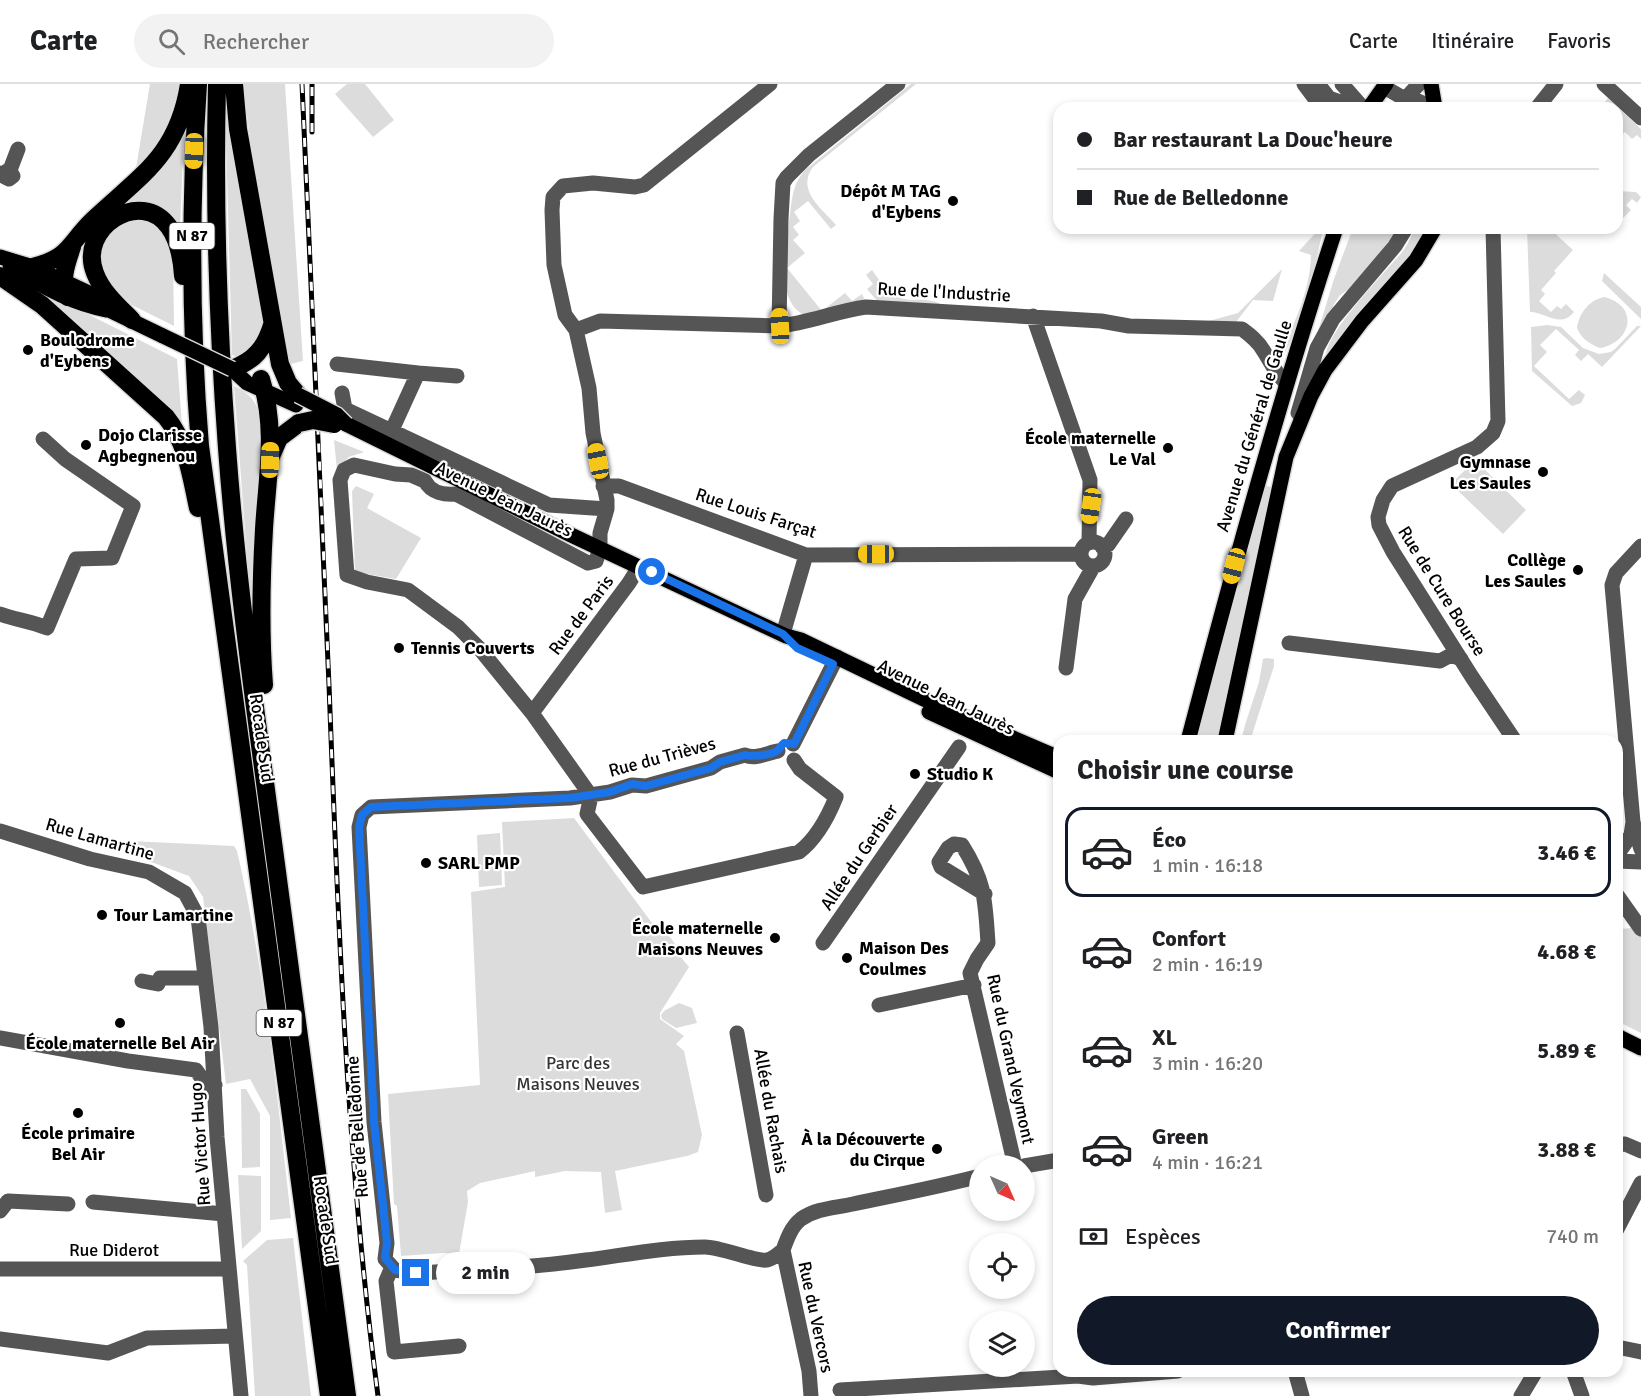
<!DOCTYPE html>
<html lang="fr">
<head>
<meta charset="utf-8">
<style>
  body { margin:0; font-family:Signika,sans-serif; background:#f2f2f2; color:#202124; height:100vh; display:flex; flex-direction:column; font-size:22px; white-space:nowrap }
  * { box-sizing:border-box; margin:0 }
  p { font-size:20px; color:#757577 }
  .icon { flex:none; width:33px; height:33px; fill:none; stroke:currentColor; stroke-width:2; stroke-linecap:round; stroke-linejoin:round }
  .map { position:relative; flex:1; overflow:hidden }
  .panel { position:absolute; left:1053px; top:651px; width:570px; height:642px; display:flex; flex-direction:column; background:#fff; border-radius:18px; box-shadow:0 3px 9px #0003 }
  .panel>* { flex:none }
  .top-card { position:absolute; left:1053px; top:18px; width:570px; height:132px; border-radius:18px; box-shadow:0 3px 9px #0003; display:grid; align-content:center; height:132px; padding:0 24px; background:#fff }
  .needle { width:39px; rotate:135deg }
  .buttons { position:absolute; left:969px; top:1071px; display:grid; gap:12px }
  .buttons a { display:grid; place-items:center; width:66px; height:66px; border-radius:50%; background:#fff; box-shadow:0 3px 9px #0003; font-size:30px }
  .end { position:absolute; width:27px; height:27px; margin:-14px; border:8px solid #1a73e8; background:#fff; box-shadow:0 0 0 3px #fff }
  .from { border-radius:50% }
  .bubble { position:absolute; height:42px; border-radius:21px; background:#fff; box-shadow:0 3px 9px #0003; font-size:20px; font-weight:700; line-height:42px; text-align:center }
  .car { position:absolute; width:18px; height:36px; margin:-18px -9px; border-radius:8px; box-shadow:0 0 4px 2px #0007; background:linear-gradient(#f5c518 24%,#345 0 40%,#f5c518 0 76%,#345 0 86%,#f5c518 0) }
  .top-card b { display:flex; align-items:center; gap:21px; height:57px; font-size:22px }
  .top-card b+b { border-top:2px solid #e0e0e0 }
  .top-card i { width:15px; height:15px; background:#202124 }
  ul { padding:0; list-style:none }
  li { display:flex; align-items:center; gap:18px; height:90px; margin:0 12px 9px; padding:0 12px; border:3px solid transparent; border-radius:18px }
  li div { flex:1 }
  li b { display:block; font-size:22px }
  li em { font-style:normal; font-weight:700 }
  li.active { border-color:#111827 }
  li>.icon { width:54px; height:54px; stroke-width:1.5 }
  h2 { padding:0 24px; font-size:27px; line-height:72px }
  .pay { display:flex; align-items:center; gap:15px; height:66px; padding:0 24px; font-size:22px }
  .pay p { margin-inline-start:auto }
  .primary-button { display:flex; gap:12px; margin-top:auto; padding:12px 24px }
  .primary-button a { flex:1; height:69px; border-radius:36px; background:#111827; color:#fff; font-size:24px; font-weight:700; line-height:69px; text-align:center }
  header { display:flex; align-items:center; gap:36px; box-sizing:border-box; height:84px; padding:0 30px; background:#fff; border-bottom:2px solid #e0e0e0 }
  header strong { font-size:28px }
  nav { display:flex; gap:33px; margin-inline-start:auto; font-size:21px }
  .search { width:420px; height:54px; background:#f2f2f2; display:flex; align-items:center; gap:15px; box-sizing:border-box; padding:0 21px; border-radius:33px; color:#757577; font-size:22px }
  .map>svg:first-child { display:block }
  .green { fill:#dcdcdc }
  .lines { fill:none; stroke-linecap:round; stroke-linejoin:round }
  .major-casing { stroke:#dbdbdb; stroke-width:18 }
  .highway-casing { stroke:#dbdbdb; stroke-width:21 }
  .minor { stroke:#555; stroke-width:15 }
  .major { stroke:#000; stroke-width:15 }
  .highway { stroke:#000; stroke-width:18 }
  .rail-casing { stroke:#000; stroke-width:5 }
  .rail { stroke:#fff; stroke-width:3; stroke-dasharray:9; stroke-linecap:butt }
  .major-bridge-casing { stroke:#dbdbdb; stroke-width:18; stroke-linecap:butt }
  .highway-bridge-casing { stroke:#dbdbdb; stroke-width:21; stroke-linecap:butt }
  .major-bridge { stroke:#000; stroke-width:15 }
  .highway-bridge { stroke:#000; stroke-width:18 }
  .route { stroke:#1a73e8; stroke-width:8 }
  .poi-dot { fill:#000; stroke:#fff; stroke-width:2 }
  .labels { text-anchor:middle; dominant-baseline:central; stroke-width:4.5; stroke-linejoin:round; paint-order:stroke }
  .shield { fill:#fff; stroke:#4c4c4c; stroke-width:1.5 }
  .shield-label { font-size:16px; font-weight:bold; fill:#000 }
  .poi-label { font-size:18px; font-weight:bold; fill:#000; stroke:#fff; text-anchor:start }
  .street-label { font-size:18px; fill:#000; stroke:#fff }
  .park-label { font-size:18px; fill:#333; stroke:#fff }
</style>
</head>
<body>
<header>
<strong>Carte</strong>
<div class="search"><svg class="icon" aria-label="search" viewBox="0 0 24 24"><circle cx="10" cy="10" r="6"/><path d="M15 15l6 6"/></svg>Rechercher</div>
<nav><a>Carte</a><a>Itinéraire</a><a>Favoris</a></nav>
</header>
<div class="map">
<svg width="1641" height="1312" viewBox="0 0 1641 1312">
  <rect width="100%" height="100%" fill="#fff"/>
  <path class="green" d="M 150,0 L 181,0 L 170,40 L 145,82 L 136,84 Z
    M 243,0 L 285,0 L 303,277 L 290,280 L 258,116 Z
    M 347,0 L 365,0 L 394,36 L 373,53 L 335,10 Z
    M 911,0 L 916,0 L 813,83 C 796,106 821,124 836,141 L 831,145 L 808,117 L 794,128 L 800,137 L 793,143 L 799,151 L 793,156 L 805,169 L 787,184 L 822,227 L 845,209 L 852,217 L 862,210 L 864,214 L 863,216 C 842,218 824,231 802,230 C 794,225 789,217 787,208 C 784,190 789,123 794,106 C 796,98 800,92 805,86 Z
    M 1608,14 L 1641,45 L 1641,55 L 1637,51 L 1632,55 L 1625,48 L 1617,56 L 1617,24 L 1600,24 Z
    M 231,16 L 264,241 L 257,262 L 243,275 L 232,271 L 225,17 Z
    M 184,49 L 180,143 L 160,126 L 114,127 Z
    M 1617,107 L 1636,108 L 1641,113 L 1637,119 L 1632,115 L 1626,121 L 1631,126 L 1617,140 Z
    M 128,136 L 149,137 L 166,153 L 173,174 L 174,242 L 132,221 L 108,198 L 99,176 L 108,150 Z
    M 1320,144 L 1324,144 C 1319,160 1317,175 1313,190 C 1305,220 1295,249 1282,276 L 1278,278 L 1270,265 L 1279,270 C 1295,240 1310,206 1311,171 L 1299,167 Z
    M 1353,144 L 1402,144 L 1349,205 L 1340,211 L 1333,222 L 1336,225 L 1315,257 L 1334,195 Z
    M 1415,144 L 1430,144 L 1427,153 L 1326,277 C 1320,253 1386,188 1402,168 C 1408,161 1411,152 1415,144 Z
    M 1527,144 L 1549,144 L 1573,166 L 1554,187 L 1556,189 L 1541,206 L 1545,210 L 1539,217 L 1551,228 L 1557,222 L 1561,225 L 1566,220 L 1574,228 C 1560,245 1546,228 1530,228 Z
    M 1282,185 L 1273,217 L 1253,216 L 1236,238 L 1198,240 L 1238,229 Z
    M 872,186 C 878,194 885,206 894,211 C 910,221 926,210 944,222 L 878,218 L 867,205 L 873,200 L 866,191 Z
    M 1604,189 L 1641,223 L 1641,235 L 1602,197 Z
    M 20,196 L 177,275 L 182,341 L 30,206 Z
    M 1605,213 C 1640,223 1631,258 1600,264 C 1589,260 1581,254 1577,244 C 1579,229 1590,215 1605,213 Z
    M 1547,241 L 1561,243 L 1583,264 L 1599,270 L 1611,268 L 1616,264 L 1637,242 L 1641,242 L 1602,283 L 1588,270 L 1581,277 L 1575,271 L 1579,266 L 1556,245 L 1540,261 L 1547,268 L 1534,282 L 1569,315 L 1579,306 L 1585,311 L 1581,319 L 1572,322 L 1532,287 L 1531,243 Z
    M 234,302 C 257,313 257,322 264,346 L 254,563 Z
    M 334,356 L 364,368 L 349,373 L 337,386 Z
    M 1475,376 L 1526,426 L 1503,450 L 1451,400 Z
    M 1264,401 L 1271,403 L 1265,439 L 1218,657 L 1193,657 L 1228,520 L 1234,518 Z
    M 356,402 L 374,410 L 367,424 L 421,454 L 396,495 L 355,488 L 352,407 Z
    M 1266,574 L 1274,575 L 1274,582 L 1250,657 L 1241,657 L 1245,641 L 1259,598 L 1263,575 Z
    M 574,734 L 655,843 L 657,844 L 661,841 L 678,864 L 679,871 L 689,883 L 660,929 L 660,935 L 684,952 L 676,960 L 684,967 L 702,1051 L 698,1068 L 687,1072 L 615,1087 L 622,1126 L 605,1129 L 601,1088 L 565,1087 L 535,1093 L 535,1087 L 480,1099 L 467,1107 L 468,1118 L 459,1170 L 443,1169 L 401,1172 L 397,1122 L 394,1120 L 388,1010 L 480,1001 L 471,808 L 505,803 L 502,738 Z
    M 500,749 L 502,801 L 479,803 L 477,751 Z
    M 130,757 L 234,762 L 237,767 C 265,888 277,1011 291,1134 L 270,1136 L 270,1032 L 250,995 L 226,1000 L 203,813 L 189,792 L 135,772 Z
    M 1635,844 L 1641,852 L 1641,949 L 1617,937 L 1617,845 Z
    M 679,919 L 692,924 L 697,939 L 676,944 L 662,935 L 661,931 L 664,927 Z
    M 241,1005 L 246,1005 L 260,1030 L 260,1083 L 242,1084 Z
    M 238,1091 L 261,1092 L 261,1147 L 242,1165 Z
    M 293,1154 L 311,1312 L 255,1312 L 247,1181 L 243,1177 L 267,1156 Z"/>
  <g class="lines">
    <defs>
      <path id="major" d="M 1431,0 L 1435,24
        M 1369,24 L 1386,0
        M 0,173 L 33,183 L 87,208 L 109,226 L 163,252
        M 10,181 C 38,201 73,220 107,226
        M 232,285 L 247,299 L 296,321
        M 346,340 L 571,451 L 786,552 L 801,556 L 930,618 L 1059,674
        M 929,628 L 1059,688
        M 1188,657 C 1233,485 1280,313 1336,144
        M 1225,657 L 1286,373 L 1311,312 L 1325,286 L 1362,237 L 1416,176 L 1435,144
        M 1617,952 L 1641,964"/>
      <path id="highway" d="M 198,0 C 190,121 190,241 200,362 L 329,1312
        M 217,0 C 214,122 218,243 227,364 C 237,501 257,637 275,773 C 299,953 323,1132 347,1312
        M 234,0 L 238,45 L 280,280 L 288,299 L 298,311
        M 33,183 C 71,173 68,160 93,136 C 141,91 178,71 189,0
        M 0,192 L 42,221 L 166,333 C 187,359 191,392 198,424
        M 68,213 C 60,195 66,181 72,163
        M 132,236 C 118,222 102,208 95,189 C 77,144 141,103 169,143 C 179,157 182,176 183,192
        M 232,285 C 254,277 265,264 272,241
        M 261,295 C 277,346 267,393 264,445 C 261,497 260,549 264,601
        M 271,372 L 279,354 L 299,339"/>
    </defs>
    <use href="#major" class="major-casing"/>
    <use href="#highway" class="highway-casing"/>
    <path class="minor" d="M 1304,0 L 1322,24
      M 1318,0 L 1329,14 L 1358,24
      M 1342,0 L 1363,24
      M 1604,0 L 1641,34
      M 1384,3 L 1405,15 L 1416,16 L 1433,24
      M 1405,15 L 1419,0
      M 1537,24 L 1556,0
      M 10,86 L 18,65
      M 0,89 L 5,90 L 7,87 L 10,87 L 13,92 L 9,95 L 5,93 L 5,90
      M 1493,144 L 1498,337 L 1493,349 L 1477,363 L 1392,402 L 1383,416 L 1378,433 L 1379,441 L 1393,468 L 1472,593 L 1515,657
      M 1033,232 L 1090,396 L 1089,459
      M 779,242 L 781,135 L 783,99 L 787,93 L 809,71 L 898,0
      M 576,246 L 600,237 L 779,242 C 809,239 836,227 866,223 L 1101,237 L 1129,242 L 1242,245 C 1250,251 1258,257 1263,266 C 1271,278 1275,289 1286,299
      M 337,280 L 418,289 L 392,346
      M 418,289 L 457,292
      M 342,309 L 345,325 L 549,421 L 607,425
      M 1298,329 L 1317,264 L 1333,235 L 1395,162 L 1406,144
      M 603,402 L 619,402 L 806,471 L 1080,470
      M1081 470a12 12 0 1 1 24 0a12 12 0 1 1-24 0Z
      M 1641,462 L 1616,489 L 1612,501 L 1633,738 L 1641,765
      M 1102,463 L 1108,461 L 1126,435
      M 0,530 C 16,536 31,537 47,544 L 76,475 L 112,474 L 133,422 L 65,375 L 43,355
      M 783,550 L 806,471
      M 1289,559 L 1440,577 L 1451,571 L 1461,575
      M 1066,584 L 1075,515 L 1093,483
      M 532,629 L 629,499 L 639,483
      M 793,660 L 837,573
      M 778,667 C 767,669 755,676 745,671 L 720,678 L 711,684 L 646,702 L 632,701 L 610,708 L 570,714 L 371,723 L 362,731 L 359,743 L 374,1038 L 387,1159 L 385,1175 L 395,1186 L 415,1189 C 472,1186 529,1184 586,1176 C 625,1171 664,1163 705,1163 C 721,1163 757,1178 767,1176 C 774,1175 778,1170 783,1166
      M 591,712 L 532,629 L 479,564 L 458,543 L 408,506 L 367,498 L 347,491 L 340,396 L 344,386 L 354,381 L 395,390 L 411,391 L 425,397 C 431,409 445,411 456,410 L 588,479 L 596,477 L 600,464 L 600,449 L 607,425 L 607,416 L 593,349 L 589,304 L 576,246 L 565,231 L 554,181 L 552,126 L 553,113 L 563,102 L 593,99 L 635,103 L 644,101 L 770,0
      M 591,712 L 587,730 L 643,803 L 799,768 C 816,755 828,733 836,713 L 800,685 L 794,676
      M 0,747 L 90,775 L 149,788 L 185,809 L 198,833 L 211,943 L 217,1053 L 241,1312
      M 1617,771 L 1631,751 L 1633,738
      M 1617,777 L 1641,778
      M 985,810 L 941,783 L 939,778 L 948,764 L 954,760 L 962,761 C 986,799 985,817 988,859 L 977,875 L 970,889 L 1015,1082
      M 1617,811 L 1641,845
      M 823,859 L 959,663
      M 142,897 L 158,900 L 160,894 L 205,894
      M 879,921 L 974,901
      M 737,949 L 766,1111
      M 0,954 L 128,977 L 196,986 L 205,999 L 215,1001
      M 1617,1061 L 1625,1060 L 1641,1067
      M 1024,1082 L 1059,1076
      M 93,1118 L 224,1130
      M 0,1127 L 8,1117 L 68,1120
      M 1617,1145 L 1641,1099
      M 392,1183 L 386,1197 L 394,1268 L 459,1262
      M 0,1185 L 229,1185
      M 0,1255 L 108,1269 L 147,1254 L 235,1252
      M 1617,1263 L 1641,1268
      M 1295,1287 L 1302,1312
      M 1573,1287 L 1582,1312
      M 1078,1292 L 1093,1294 L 1178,1287
      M 840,1306 L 1078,1292 L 1078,1287
      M 811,1312 L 809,1287 L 783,1166 C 787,1155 791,1143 801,1135 C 817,1124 835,1124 853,1120 C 896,1111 938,1103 980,1092
      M 1521,1312 L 1536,1287"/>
    <use href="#major" class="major"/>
    <use href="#highway" class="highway"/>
    <defs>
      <path id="rail" d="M 302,0 C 311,200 321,400 329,601 C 338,838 347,1076 378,1312
        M 312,48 L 312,0"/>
    </defs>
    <use href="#rail" class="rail-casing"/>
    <use href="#rail" class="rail"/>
    <defs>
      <path id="major-bridge" d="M 163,252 L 232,285
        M 298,311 L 337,331 L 346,340"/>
      <path id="highway-bridge" d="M 299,339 L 313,336 L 334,340"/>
    </defs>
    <use href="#major-bridge" class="major-bridge-casing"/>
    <use href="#highway-bridge" class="highway-bridge-casing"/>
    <use href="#major-bridge" class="major-bridge"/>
    <use href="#highway-bridge" class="highway-bridge"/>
  </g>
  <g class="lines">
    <path class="route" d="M 416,1189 L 395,1186 L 385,1174 L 387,1159 L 374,1038 L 359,743 L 362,731 L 371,723 L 570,714 L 610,708 L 632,700 L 646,702 L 711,684 L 720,678 L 745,671 C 751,673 771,671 777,667 C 780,665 781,661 784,659 L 794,660 L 833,580 L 797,564 L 783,550 L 652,488"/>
  </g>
  <g class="poi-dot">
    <circle cx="953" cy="117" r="6"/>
    <circle cx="28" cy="266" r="6"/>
    <circle cx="86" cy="361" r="6"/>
    <circle cx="1168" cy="364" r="6"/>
    <circle cx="1543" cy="388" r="6"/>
    <circle cx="1578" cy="486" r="6"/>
    <circle cx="399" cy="564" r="6"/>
    <circle cx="915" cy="690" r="6"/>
    <circle cx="426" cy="779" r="6"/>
    <circle cx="102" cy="831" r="6"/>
    <circle cx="775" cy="854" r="6"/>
    <circle cx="847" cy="874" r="6"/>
    <circle cx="120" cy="939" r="6"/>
    <circle cx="78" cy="1029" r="6"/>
    <circle cx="937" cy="1065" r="6"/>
  </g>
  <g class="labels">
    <g class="shield">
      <rect x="169.5" y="139" width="45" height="26" rx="4.5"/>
      <rect x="256.5" y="926" width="45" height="26" rx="4.5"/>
    </g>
    <g class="shield-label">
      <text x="192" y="152">N 87</text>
      <text x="279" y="939">N 87</text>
    </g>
    <g class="poi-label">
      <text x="941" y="107" text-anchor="end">Dépôt M TAG<tspan x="941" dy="21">d'Eybens</tspan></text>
      <text x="40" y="256">Boulodrome<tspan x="40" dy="21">d'Eybens</tspan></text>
      <text x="98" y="351">Dojo Clarisse<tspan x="98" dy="21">Agbegnenou</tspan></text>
      <text x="1156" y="354" text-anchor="end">École maternelle<tspan x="1156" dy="21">Le Val</tspan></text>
      <text x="1531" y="378" text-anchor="end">Gymnase<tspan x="1531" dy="21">Les Saules</tspan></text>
      <text x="1566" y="476" text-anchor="end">Collège<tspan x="1566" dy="21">Les Saules</tspan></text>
      <text x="411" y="564">Tennis Couverts</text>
      <text x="927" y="690">Studio K</text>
      <text x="438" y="779">SARL PMP</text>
      <text x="114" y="831">Tour Lamartine</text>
      <text x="763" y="844" text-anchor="end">École maternelle<tspan x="763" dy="21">Maisons Neuves</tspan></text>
      <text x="859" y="864">Maison Des<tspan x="859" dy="21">Coulmes</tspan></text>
      <text x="120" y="959" text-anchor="middle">École maternelle Bel Air</text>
      <text x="78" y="1049" text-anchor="middle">École primaire<tspan x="78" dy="21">Bel Air</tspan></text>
      <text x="925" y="1055" text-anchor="end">À la Découverte<tspan x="925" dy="21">du Cirque</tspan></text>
    </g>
    <g class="street-label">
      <text transform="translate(944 208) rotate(3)">Rue de l'Industrie</text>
      <text transform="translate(1254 342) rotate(-73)">Avenue du Général de Gaulle</text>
      <text transform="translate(504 415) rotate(26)">Avenue Jean Jaurès</text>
      <text transform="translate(756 429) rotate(18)">Rue Louis Farçat</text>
      <text transform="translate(1442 507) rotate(58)">Rue de Cure Bourse</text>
      <text transform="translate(581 531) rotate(-53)">Rue de Paris</text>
      <text transform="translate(946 613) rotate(26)">Avenue Jean Jaurès</text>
      <text transform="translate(262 654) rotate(82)">Rocade Sud</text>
      <text transform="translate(662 673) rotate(-15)">Rue du Trièves</text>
      <text transform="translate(100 755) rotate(16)">Rue Lamartine</text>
      <text transform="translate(859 773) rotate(-56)">Allée du Gerbier</text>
      <text transform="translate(1011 975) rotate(78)">Rue du Grand Veymont</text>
      <text transform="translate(771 1027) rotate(80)">Allée du Rachais</text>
      <text transform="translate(357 1043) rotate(-94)">Rue de Belledonne</text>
      <text transform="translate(200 1060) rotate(-94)">Rue Victor Hugo</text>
      <text transform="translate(326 1136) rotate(82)">Rocade Sud</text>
      <text x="114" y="1166">Rue Diderot</text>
      <text transform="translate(816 1233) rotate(78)">Rue du Vercors</text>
    </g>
    <g class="park-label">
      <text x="578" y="979">Parc des<tspan x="578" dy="21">Maisons Neuves</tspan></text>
    </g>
  </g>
</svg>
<div class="buttons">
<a><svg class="needle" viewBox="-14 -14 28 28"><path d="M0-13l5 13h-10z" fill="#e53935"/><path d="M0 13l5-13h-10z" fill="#757577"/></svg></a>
<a><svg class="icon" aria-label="locate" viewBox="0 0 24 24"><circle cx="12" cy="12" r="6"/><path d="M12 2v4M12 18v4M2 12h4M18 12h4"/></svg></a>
<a><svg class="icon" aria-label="layers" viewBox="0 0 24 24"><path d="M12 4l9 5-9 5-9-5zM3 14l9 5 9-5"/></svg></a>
</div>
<i class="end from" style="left:652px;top:488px"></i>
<i class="end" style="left:416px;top:1189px"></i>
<div class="bubble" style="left:436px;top:1168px;width:99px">2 min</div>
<i class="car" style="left:194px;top:67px;rotate:182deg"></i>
<i class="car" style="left:780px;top:242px;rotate:357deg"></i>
<i class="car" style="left:270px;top:376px;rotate:2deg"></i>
<i class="car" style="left:598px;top:377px;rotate:349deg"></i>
<i class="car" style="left:1091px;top:422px;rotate:188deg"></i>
<i class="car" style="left:876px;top:470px;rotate:270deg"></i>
<i class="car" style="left:1234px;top:482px;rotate:195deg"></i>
<div class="top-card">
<b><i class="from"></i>Bar restaurant La Douc'heure</b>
<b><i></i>Rue de Belledonne</b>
</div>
<section class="panel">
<h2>Choisir une course</h2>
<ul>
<li class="active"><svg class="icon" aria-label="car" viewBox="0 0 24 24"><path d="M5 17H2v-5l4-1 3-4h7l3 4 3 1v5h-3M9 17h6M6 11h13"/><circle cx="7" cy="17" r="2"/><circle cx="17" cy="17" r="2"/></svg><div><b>Éco</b><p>1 min · 16:18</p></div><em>3.46 €</em></li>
<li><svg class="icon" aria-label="car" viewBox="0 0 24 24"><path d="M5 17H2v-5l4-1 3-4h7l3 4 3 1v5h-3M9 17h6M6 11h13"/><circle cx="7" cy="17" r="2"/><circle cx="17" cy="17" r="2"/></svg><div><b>Confort</b><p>2 min · 16:19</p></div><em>4.68 €</em></li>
<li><svg class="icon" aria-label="car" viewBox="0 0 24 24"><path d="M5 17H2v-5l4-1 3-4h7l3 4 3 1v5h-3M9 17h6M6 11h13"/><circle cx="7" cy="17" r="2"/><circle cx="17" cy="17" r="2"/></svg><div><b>XL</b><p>3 min · 16:20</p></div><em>5.89 €</em></li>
<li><svg class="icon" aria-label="car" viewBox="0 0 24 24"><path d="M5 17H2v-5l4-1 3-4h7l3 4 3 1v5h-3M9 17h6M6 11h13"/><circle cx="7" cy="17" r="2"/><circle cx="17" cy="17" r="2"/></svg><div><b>Green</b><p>4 min · 16:21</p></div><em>3.88 €</em></li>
</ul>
<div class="pay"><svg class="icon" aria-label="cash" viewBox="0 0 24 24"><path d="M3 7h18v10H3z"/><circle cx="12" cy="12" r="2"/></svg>Espèces<p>740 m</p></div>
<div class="primary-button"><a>Confirmer</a></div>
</section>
</div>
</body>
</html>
